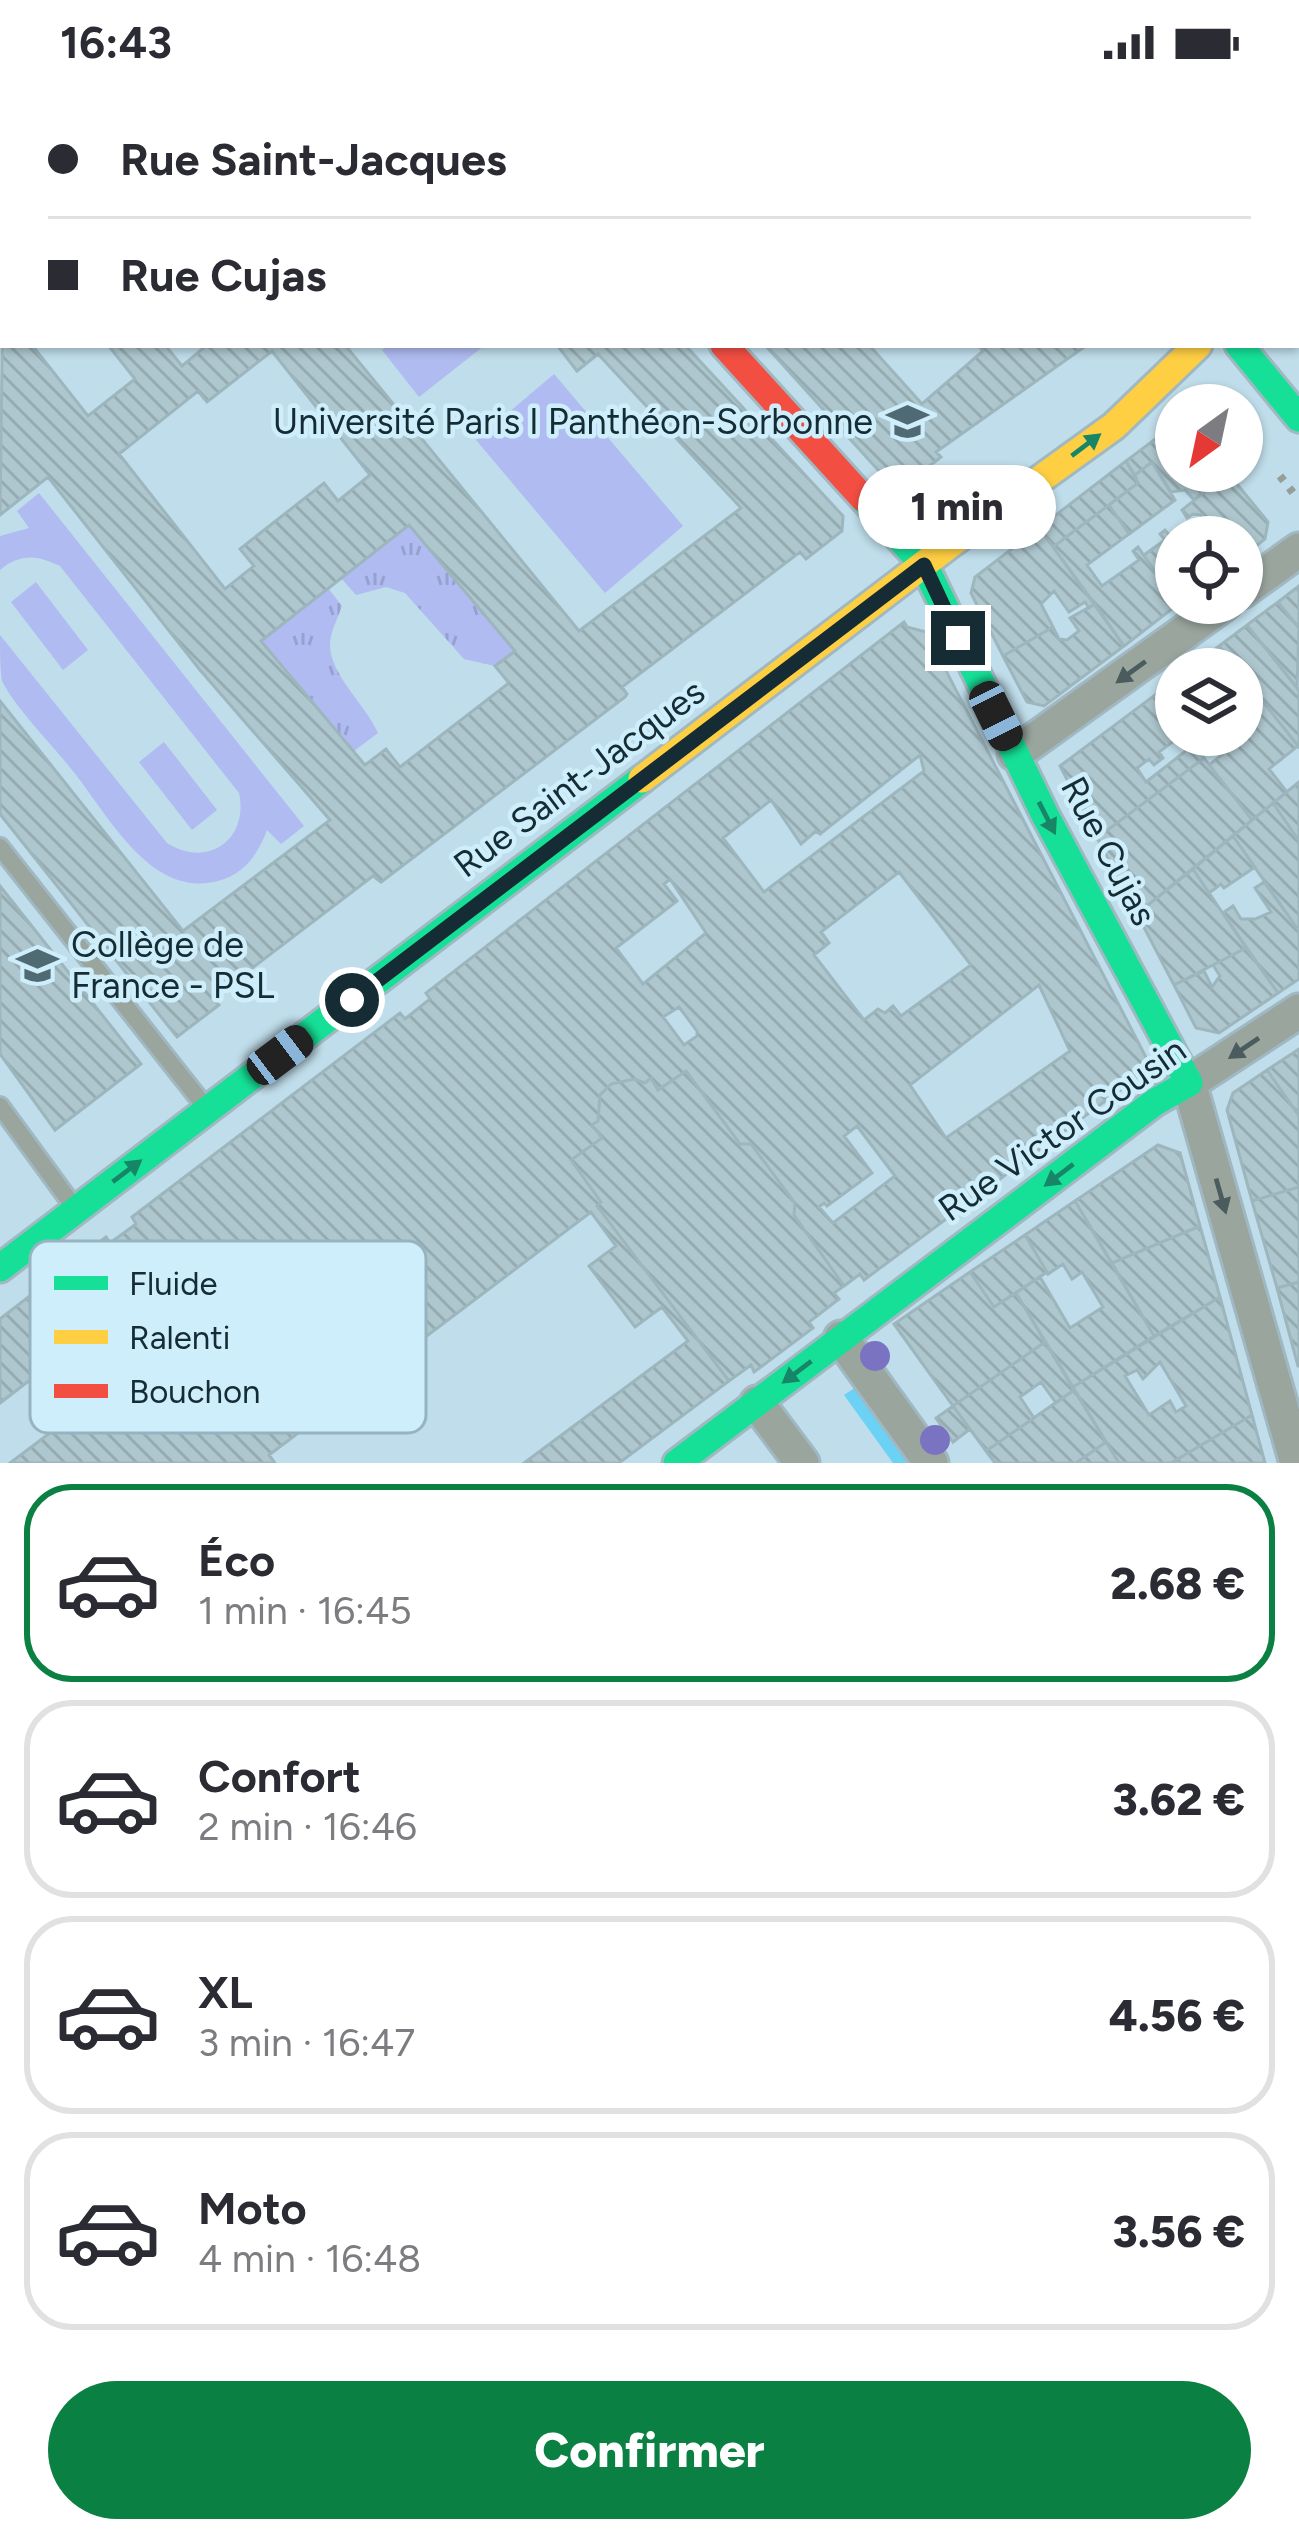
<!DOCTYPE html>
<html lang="fr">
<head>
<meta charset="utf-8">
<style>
  body { margin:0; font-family:Figtree,sans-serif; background:#f2f2f3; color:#2b2b33; height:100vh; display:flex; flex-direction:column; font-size:45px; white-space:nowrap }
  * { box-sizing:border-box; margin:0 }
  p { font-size:39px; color:#7c7c81 }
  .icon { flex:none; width:66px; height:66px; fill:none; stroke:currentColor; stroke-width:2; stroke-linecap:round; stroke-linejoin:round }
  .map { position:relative; height:1379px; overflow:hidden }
  .sheet { display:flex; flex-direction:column; background:#fff; flex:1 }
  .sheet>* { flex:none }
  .top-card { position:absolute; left:0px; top:0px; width:1299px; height:264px; box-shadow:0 3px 9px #0004; display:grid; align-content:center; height:264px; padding:0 48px; background:#fff }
  .needle { width:78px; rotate:213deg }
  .tools { position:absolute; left:1155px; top:300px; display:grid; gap:24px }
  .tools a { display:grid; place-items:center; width:108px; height:108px; border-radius:50%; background:#fff; box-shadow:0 3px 9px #0004; font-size:60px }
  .end { position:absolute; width:54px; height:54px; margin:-27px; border:15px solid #152c34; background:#fff; box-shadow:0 0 0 6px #fff }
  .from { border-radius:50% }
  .bubble { position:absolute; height:84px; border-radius:42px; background:#fff; box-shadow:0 3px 9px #0004; font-size:39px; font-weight:800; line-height:84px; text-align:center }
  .car { position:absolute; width:36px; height:72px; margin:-36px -18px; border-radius:15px; box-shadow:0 0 9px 3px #0007; background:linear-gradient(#222 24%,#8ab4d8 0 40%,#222 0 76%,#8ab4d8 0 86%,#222 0) }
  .top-card b { display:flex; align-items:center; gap:42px; height:114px; font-size:45px }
  .top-card b+b { border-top:3px solid #e1e1e2 }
  .top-card i { width:30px; height:30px; background:#2b2b33 }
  ul { padding:21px 0 0; list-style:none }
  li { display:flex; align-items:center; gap:36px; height:198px; margin:0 24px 18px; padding:0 24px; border:6px solid #e1e1e2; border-radius:48px }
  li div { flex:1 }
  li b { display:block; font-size:45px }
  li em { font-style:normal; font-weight:800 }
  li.current { border-color:#0b8043 }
  li>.icon { width:108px; height:108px; stroke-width:1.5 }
  .cta { display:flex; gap:24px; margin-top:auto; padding:24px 48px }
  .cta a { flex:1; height:138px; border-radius:72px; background:#0b8043; color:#fff; font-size:48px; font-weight:800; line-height:138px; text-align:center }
  .status { display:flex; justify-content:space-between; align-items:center; height:84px; padding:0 60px; background:#fff; direction:ltr }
  .status svg { height:33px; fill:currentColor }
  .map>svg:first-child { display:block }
  .grass { fill:url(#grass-tufts) }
  .garden { fill:#b0bbf1 }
  .water { fill:#6bd2f6 }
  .building { fill:url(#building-back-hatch); stroke:#9db6be; stroke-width:3; fill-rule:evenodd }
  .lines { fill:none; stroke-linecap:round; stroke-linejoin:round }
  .lane-casing { stroke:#a0b8c2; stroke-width:22 }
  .street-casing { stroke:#a0b8c2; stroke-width:39 }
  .fast-casing { stroke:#a0b8c2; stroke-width:33 }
  .slow-casing { stroke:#a0b8c2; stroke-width:33 }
  .jam-casing { stroke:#a0b8c2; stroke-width:33 }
  .path { stroke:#959e99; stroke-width:8; stroke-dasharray:6 9; stroke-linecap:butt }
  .lane { stroke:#9aa59e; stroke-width:16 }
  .street { stroke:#9aa59e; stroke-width:33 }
  .fast { stroke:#16e098; stroke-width:27 }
  .slow { stroke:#ffcf43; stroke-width:27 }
  .jam { stroke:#f24e42; stroke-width:27 }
  .tree { fill:#7a73c2 }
  .oneway { fill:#168666 }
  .oneway2 { fill:#4a5c5e }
  .route { stroke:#152c34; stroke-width:15 }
  .labels { text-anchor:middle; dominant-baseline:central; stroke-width:9; stroke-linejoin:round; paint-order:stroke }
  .poi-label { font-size:36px; fill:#152c34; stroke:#ceeefc; text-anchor:end }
  .street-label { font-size:36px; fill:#152c34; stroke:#ceeefc }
  .key { fill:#ceeefc; stroke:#96b4c0; stroke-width:3 }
  .key-label { font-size:33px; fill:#152c34 }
</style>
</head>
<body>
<div class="status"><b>16:43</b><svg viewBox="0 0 49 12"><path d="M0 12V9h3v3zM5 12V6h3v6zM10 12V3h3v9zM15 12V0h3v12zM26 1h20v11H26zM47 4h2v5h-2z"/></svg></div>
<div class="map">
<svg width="1299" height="1379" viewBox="0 0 1299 1379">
  <defs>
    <pattern id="grass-tufts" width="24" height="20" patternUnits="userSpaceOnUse" patternTransform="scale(3)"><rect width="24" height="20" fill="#b0bbf1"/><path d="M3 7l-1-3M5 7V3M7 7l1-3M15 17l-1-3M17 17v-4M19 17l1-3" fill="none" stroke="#96a1cf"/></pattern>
    <pattern id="building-back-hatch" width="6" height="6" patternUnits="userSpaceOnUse" patternTransform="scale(3)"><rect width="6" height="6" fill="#aec7ce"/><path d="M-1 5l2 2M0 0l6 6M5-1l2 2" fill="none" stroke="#95abb2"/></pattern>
  </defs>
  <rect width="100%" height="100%" fill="#bfddea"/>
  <path class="grass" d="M 409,441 L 515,567 L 495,582 L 464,575 L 405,509 L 386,503 L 356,511 L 341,494 Z
    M 328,504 L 342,522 C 338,534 330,548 330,561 C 330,591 366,621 378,649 L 354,667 L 261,557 Z"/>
  <path class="garden" d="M 389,261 L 485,261 L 419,313 L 382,266 Z
    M 554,290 L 683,442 L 605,509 L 476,356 Z
    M 39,409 L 304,742 L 281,760 L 267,746 C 258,770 245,790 218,797 C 150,815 108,730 72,686 C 51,659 17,626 2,597 C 0,585 0,564 0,551 L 167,759 C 208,785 249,755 239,709 L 60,482 C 37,471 20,469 0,486 L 0,452 L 29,444 L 17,427 Z
    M 36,498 L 88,566 L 63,586 L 11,518 Z
    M 164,658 L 217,726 L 192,746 L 139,678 Z"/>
  <path class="water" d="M 856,1303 L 912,1379 L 893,1379 L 844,1311 Z"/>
  <path class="building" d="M 2,0 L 55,3 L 3,3 L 0,149 Z
    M 100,0 L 290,0 L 293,3 L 96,3 Z
    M 754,0 L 878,0 L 874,3 Z
    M 1282,0 L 1299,0 L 1296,114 L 1296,3 Z
    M 3,204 L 3,261 L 32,261 L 88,332 L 135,295 L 108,261 L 165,261 L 182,282 L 207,261 L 345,261 L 579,547 L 741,424 L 598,270 L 577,287 L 557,261 L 685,261 L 843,432 L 842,447 L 806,475 L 800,468 L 638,591 L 622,603 L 627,610 L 625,613 L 381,798 L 373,792 L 213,914 L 219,921 L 177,953 L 0,730 L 0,617 L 183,847 L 330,736 L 200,586 L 48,393 L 0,431 ZM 272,267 L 370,391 L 338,417 L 324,399 L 240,465 L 254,482 L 225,505 L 119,370 L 198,307 L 207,318 ZM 409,441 L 515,567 L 495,582 L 509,599 L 400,683 L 386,665 L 365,681 L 261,557 Z
    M 765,261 L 869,261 L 922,320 L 983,267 L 978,261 L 1087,261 L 936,368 L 941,373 L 897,407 Z
    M 1174,341 L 1176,387 L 1228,389 L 1194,416 L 1185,406 L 1171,408 L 1152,378 L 1135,391 L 1126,377 Z
    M 1126,377 L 1138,399 L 1053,463 L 1039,444 Z
    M 1152,378 L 1175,416 L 1129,450 L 1109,421 L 1138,399 L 1135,391 Z
    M 1228,389 L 1268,438 L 1265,455 L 1242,473 L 1242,453 L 1199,453 L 1189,438 L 1201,438 L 1202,431 L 1193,430 L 1187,434 L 1182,426 Z
    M 1109,421 L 1129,450 L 1087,481 L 1102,502 L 1139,476 L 1133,467 L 1138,463 L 1177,521 L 1124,562 L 1053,463 Z
    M 1189,438 L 1199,453 L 1176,453 L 1176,519 L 1181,519 L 1177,521 L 1144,471 L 1165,456 L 1160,450 L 1165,446 L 1170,452 Z
    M 1039,444 L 1095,520 L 1089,524 L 1085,518 L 1069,528 L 1054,507 L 1041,520 L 1053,543 L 1003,572 L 971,509 L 975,493 Z
    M 1299,502 L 1299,544 L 1278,518 Z
    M 1278,518 L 1299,544 L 1297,604 L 1247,541 Z
    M 1095,520 L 1124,562 L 1044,622 L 1027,618 L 1003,572 L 1053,543 L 1059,555 L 1067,556 L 1079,547 L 1070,534 Z
    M 904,538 L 907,543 L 926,548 L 1151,983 L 864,1196 L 860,1190 L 844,1202 L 794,1131 L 795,1119 L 751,1060 L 740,1060 L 686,987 L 658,1006 L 651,994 L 645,999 L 634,995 L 611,1000 L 600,1011 L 598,1037 L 592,1041 L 602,1054 L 571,1076 L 601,1118 L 597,1122 L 729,1297 L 619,1379 L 524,1379 L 688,1257 L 662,1223 L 635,1243 L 589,1182 L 616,1162 L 591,1128 L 269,1371 L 275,1379 L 10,1379 L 111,1303 L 83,1266 L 71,1275 L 56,1276 L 0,1319 L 0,1235 L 106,1153 L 110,1159 L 136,1140 L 132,1133 L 400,929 L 405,935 L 430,915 L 426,909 ZM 920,671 L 924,687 L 764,808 L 723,754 L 771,716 L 801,760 L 816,747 L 820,750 ZM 899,788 L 971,881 L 901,932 L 893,922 L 885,929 L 878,925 L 864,936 L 814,871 L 829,859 L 821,848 ZM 670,795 L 706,849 L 643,900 L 616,864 L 677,817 L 664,800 ZM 1039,901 L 1070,967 L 946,1054 L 910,1001 ZM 679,923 L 697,947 L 697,952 L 684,961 L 663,933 ZM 857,1042 L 895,1092 L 833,1139 L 819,1123 L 824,1119 L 827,1122 L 872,1089 L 844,1052 Z
    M 1247,541 L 1299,606 L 1299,663 L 1242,591 L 1242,585 L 1238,585 L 1219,562 Z
    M 1219,562 L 1238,585 L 1189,585 L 1209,570 Z
    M 1242,591 L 1298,662 L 1269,685 L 1287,708 L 1252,736 L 1209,681 L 1242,655 L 1238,651 L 1242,651 Z
    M 1176,595 L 1176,639 L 1155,611 Z
    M 1155,611 L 1176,639 L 1176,651 L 1185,651 L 1204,674 L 1097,754 L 1060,682 ZM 1179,653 L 1187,666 L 1146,698 L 1137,684 L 1149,675 L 1154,681 L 1163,674 L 1159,668 Z
    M 1204,674 L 1252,736 L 1137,830 L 1097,754 Z
    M 1299,698 L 1299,757 L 1273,719 Z
    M 1273,719 L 1299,757 L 1299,847 L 1233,752 Z
    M 1233,752 L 1255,783 L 1224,804 L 1221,800 L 1209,809 L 1193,785 Z
    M 1193,785 L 1246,864 L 1174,901 L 1137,830 Z
    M 1264,798 L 1299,847 L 1299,895 L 1278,909 L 1223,829 L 1233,822 L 1241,835 L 1255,835 L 1271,828 L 1255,804 Z
    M 0,802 L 141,980 L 55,1046 L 0,970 Z
    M 1246,864 L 1278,909 L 1219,949 L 1196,944 L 1174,901 L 1204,887 L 1212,903 L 1220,892 L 1213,881 Z
    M 1299,965 L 1299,1032 L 1267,986 Z
    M 1267,986 L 1299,1032 L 1299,1103 L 1252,1117 L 1227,1026 L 1233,1009 Z
    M 686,987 L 740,1060 L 751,1060 L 795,1119 L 794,1131 L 844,1202 L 834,1209 L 839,1215 L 809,1238 L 813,1244 L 754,1288 L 751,1281 L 729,1297 L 597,1122 L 601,1118 L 571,1076 L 602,1054 L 592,1041 L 598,1037 L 600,1011 L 611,1000 L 634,995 L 645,999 L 651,994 L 658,1006 Z
    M 1158,1061 L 1180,1069 L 1200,1142 L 1112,1179 L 1075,1117 Z
    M 1299,1103 L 1299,1198 L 1277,1204 L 1252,1117 Z
    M 1075,1117 L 1154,1252 L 1073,1303 L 1016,1209 L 1040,1193 L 1070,1244 L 1103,1223 L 1082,1188 L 1072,1195 L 1063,1180 L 1048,1190 L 1025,1151 Z
    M 1200,1142 L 1220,1213 L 1154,1252 L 1112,1179 Z
    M 1025,1151 L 1047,1188 L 994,1223 L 970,1188 Z
    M 970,1188 L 994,1223 L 1016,1209 L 1045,1258 L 953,1322 L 894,1240 Z
    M 1299,1198 L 1299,1282 L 1298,1282 L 1277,1204 Z
    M 1220,1213 L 1252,1331 L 1171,1379 L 1119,1379 L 1073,1303 ZM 1160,1278 L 1186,1322 L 1176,1328 L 1170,1317 L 1149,1331 L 1125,1292 L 1137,1286 L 1143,1295 Z
    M 1045,1258 L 1074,1306 L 1056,1319 L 1041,1298 L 1020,1313 L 1034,1334 L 986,1367 L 953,1322 Z
    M 1074,1306 L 1106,1358 L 1076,1379 L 995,1379 L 986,1367 Z
    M 953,1322 L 970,1345 L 953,1358 L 936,1334 Z
    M 1252,1331 L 1265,1379 L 1171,1379 Z
    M 1106,1358 L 1119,1379 L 1076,1379 Z"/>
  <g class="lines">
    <defs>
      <path id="lane" d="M 0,174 L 3,171
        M 0,763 L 207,1025
        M 0,1022 L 74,1123"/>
      <path id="street" d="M 531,0 L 533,3
        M 1296,167 L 1299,164
        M 1242,507 L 1299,466
        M 1015,670 L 1225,519
        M 841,1254 L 931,1379
        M 757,1319 L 802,1379
        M 1297,1379 L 1189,999 L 1299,927"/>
      <path id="fast" d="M 1031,0 L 1033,3
        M 1239,261 L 1299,334
        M 0,1184 L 642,695
        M 677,1379 L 1155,1018 L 1189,999 L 1045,731 L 924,481 L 863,414"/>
      <path id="slow" d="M 642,695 L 953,458 L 1114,342 L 1198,261"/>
      <path id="jam" d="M 724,261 L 863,414"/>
    </defs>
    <use href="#lane" class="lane-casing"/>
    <use href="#street" class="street-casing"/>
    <use href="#fast" class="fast-casing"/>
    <use href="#slow" class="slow-casing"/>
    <use href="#jam" class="jam-casing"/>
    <path class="path" d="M 1280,392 L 1294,410"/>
    <use href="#lane" class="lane"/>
    <use href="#street" class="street"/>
    <use href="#fast" class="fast"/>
    <use href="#slow" class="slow"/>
    <use href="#jam" class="jam"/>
  </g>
  <g class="tree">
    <circle cx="875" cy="1272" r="15"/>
    <circle cx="935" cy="1356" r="15"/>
  </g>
  <defs><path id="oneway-solid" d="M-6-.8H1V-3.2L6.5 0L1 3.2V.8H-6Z" transform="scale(3)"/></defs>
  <g class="oneway">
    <use href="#oneway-solid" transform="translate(1086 361) rotate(-37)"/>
    <use href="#oneway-solid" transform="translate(1047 734) rotate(63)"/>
    <use href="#oneway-solid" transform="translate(127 1087) rotate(-37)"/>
    <use href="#oneway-solid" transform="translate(1059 1091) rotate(143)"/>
    <use href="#oneway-solid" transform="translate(797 1288) rotate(143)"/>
  </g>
  <g class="oneway2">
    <use href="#oneway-solid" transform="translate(1131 588) rotate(144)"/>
    <use href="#oneway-solid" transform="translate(1244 964) rotate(146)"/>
    <use href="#oneway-solid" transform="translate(1221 1112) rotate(74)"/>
  </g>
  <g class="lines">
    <path class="route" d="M 352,916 L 924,481 L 958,554"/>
  </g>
  <defs>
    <symbol id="university-bare" viewBox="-9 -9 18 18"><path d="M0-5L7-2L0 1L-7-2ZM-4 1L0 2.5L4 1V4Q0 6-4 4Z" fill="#506a74" stroke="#ceeefc" stroke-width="2.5" paint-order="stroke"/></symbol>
  </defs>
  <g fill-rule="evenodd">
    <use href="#university-bare" x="878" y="308" width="59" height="59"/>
    <use href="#university-bare" x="8" y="852" width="59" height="59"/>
  </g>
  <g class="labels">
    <g class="poi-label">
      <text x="873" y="337">Université Paris I Panthéon-Sorbonne</text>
      <text x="71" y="860" text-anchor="start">Collège de<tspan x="71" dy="41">France - PSL</tspan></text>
    </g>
    <g class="street-label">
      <text transform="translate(579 694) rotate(-37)">Rue Saint-Jacques</text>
      <text transform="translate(1109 767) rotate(62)">Rue Cujas</text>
      <text transform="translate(1062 1045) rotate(-35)">Rue Victor Cousin</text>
    </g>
  </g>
  <rect x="30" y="1157" width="396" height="192" rx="18" class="key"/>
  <rect x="54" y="1192" width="54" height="14" fill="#16e098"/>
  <rect x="54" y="1246" width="54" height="14" fill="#ffcf43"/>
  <rect x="54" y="1300" width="54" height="14" fill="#f24e42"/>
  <g class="key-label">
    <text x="129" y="1211">Fluide</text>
    <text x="129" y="1265">Ralenti</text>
    <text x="129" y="1319">Bouchon</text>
  </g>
</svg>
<div class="tools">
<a><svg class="needle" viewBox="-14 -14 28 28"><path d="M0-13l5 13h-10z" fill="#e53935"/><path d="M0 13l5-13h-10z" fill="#7c7c81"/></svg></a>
<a><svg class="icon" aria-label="locate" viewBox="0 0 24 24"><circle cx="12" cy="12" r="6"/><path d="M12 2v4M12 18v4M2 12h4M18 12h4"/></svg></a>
<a><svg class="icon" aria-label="layers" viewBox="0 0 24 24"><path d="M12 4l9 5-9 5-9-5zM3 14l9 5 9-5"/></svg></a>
</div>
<i class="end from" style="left:352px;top:916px"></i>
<i class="end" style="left:958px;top:554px"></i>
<div class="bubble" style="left:858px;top:381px;width:198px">1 min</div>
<i class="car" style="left:996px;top:632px;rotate:154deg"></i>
<i class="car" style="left:280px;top:971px;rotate:53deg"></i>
<div class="top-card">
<b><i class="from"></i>Rue Saint-Jacques</b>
<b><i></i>Rue Cujas</b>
</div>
</div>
<section class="sheet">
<ul>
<li class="current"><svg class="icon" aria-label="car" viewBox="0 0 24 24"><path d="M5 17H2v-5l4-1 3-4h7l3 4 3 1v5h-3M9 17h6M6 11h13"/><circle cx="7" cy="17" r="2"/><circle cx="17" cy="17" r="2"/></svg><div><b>Éco</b><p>1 min · 16:45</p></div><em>2.68 €</em></li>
<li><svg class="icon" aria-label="car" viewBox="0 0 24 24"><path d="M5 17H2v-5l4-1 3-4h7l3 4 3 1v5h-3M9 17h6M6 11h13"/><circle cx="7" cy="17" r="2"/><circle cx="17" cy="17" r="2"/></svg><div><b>Confort</b><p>2 min · 16:46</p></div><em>3.62 €</em></li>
<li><svg class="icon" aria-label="car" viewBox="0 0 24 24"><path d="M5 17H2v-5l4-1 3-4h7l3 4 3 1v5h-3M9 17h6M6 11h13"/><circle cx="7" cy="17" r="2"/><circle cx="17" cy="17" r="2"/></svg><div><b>XL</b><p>3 min · 16:47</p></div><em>4.56 €</em></li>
<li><svg class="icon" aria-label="car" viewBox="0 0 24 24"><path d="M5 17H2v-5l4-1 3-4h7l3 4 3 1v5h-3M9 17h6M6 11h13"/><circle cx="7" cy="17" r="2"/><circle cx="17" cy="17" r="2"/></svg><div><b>Moto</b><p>4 min · 16:48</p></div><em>3.56 €</em></li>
</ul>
<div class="cta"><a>Confirmer</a></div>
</section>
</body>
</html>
